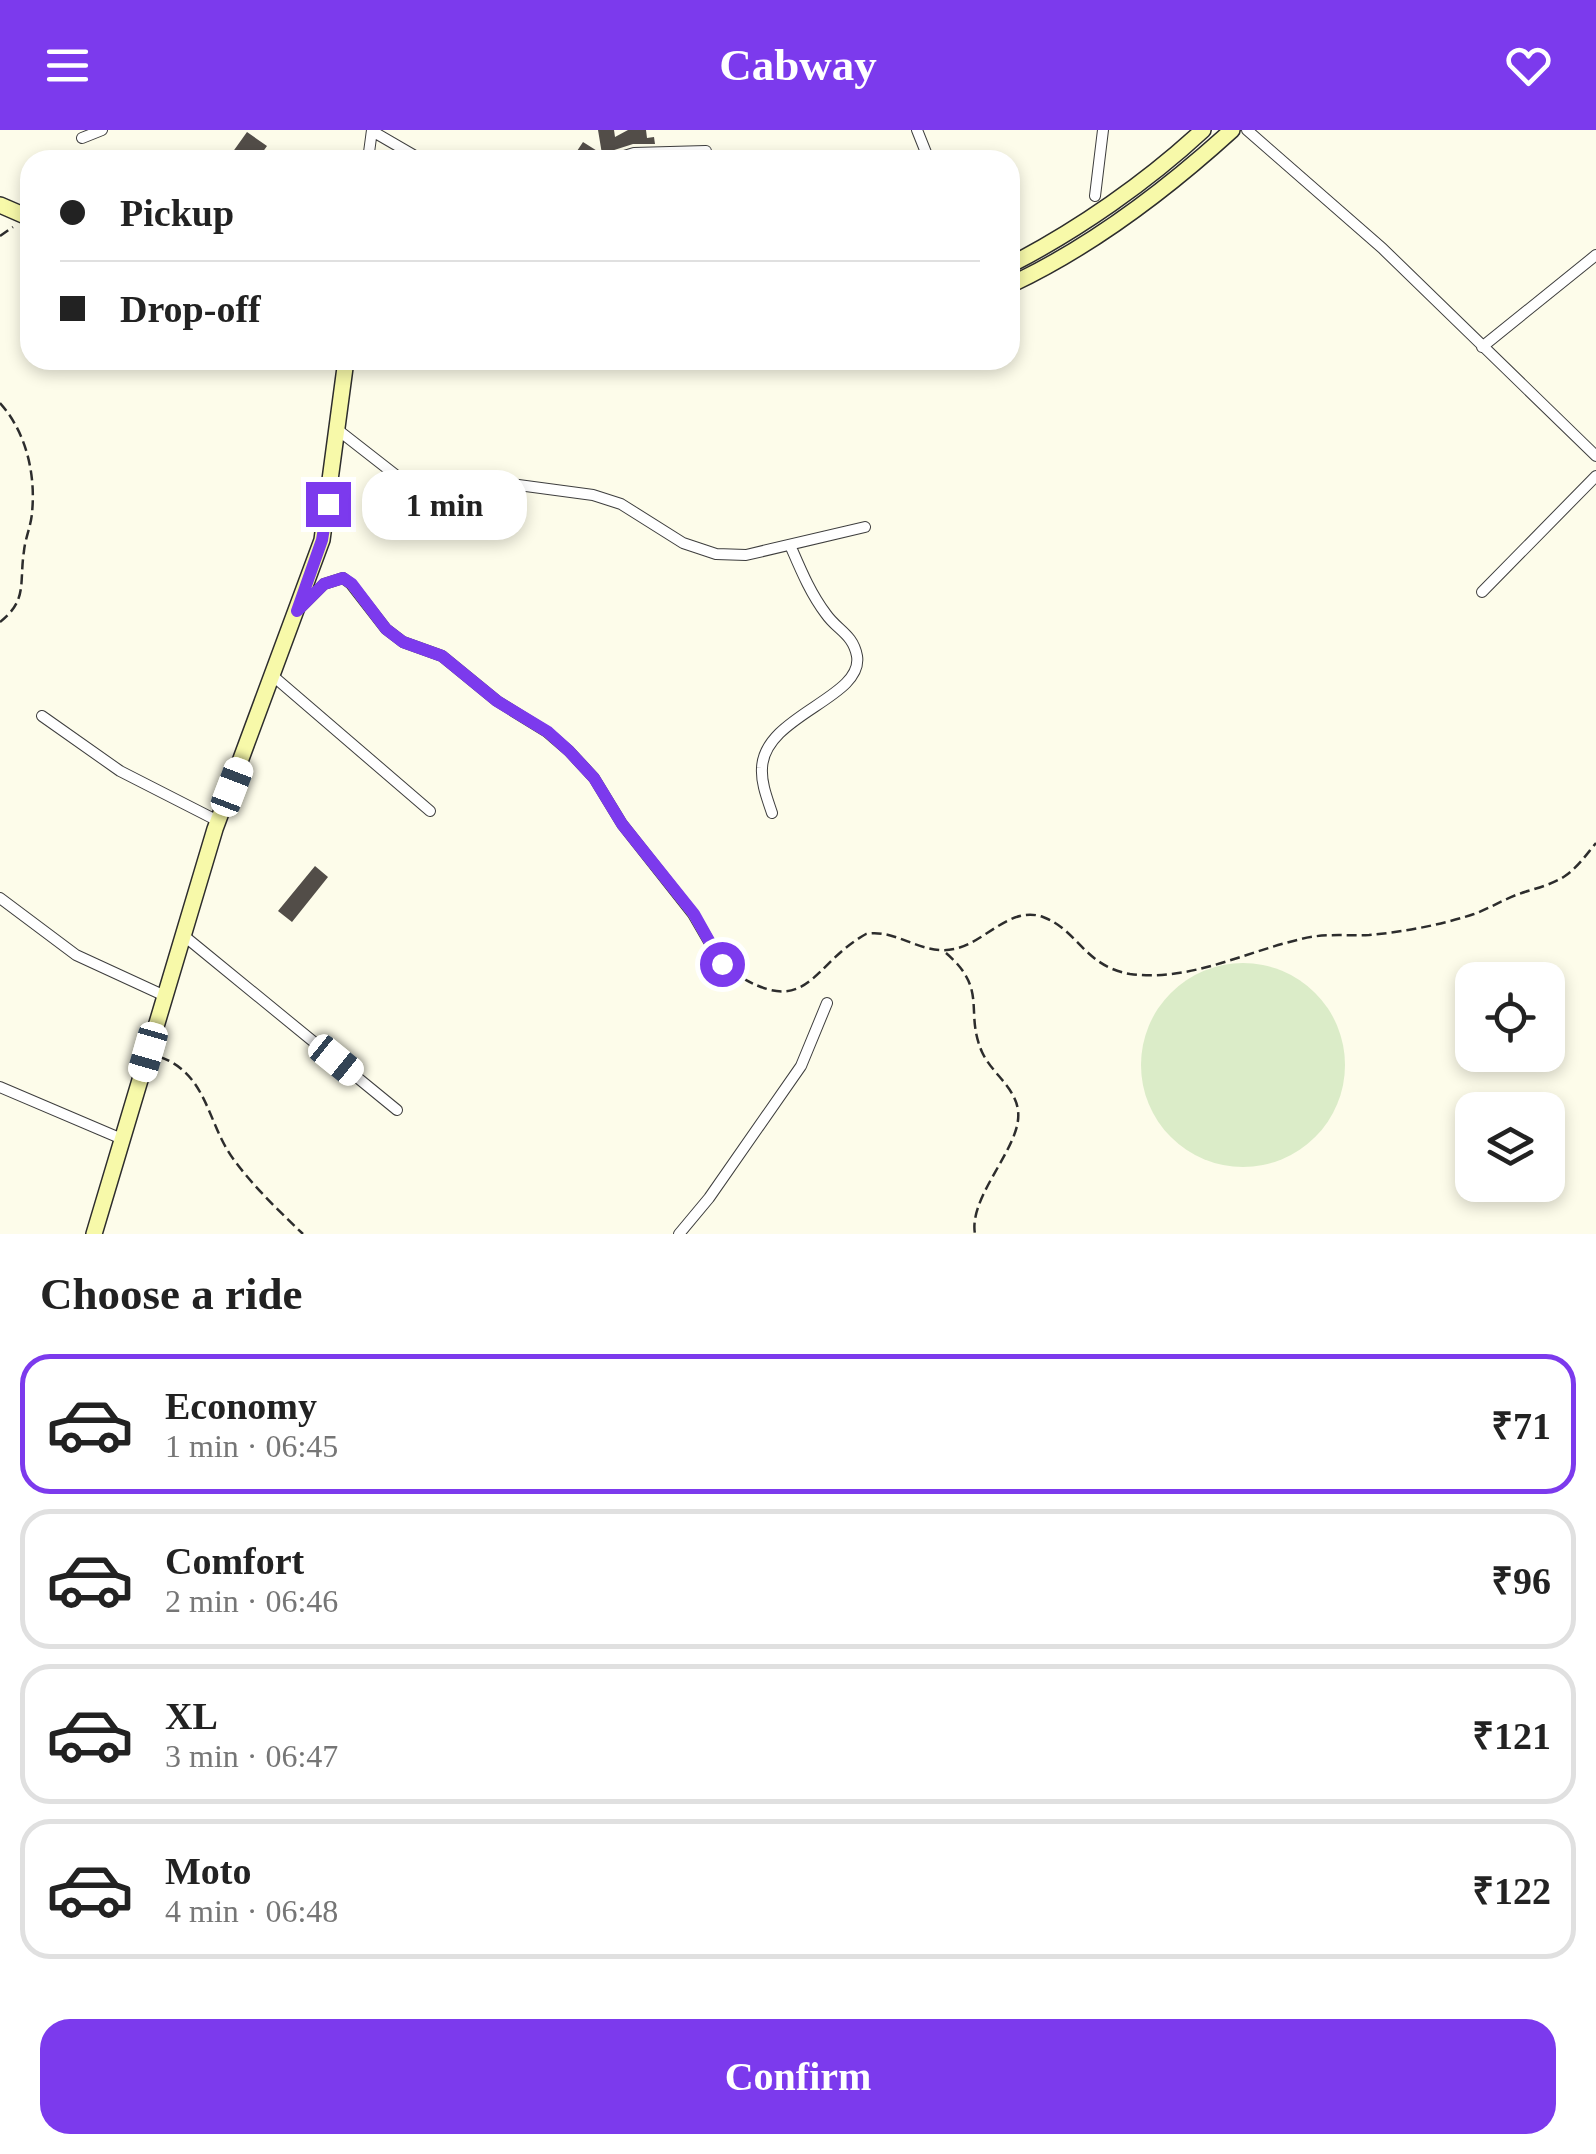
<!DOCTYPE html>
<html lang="en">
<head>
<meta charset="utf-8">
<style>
  body { margin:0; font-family:Georgia,serif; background:#f6f6f6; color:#222; height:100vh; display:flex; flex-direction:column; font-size:38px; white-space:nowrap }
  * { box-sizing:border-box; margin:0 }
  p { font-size:32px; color:#767676 }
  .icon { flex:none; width:55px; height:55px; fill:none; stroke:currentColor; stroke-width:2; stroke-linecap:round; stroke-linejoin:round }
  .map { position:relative; height:1104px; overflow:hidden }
  .panel { display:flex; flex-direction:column; background:#fff; flex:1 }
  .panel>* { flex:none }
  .guide { position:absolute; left:20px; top:20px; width:1000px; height:220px; border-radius:30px; box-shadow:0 5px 15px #0003; display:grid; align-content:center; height:220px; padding:0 40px; background:#fff }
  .fabs { position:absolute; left:1455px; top:832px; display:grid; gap:20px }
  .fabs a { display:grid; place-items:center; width:110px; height:110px; border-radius:20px; background:#fff; box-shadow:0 5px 15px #0003; font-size:50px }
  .end { position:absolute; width:45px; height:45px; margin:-22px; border:12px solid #7c3aed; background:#fff; box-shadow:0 0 0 5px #fff }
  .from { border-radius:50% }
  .bubble { position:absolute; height:70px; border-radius:30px; background:#fff; box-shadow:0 5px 15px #0003; font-size:32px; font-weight:700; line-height:70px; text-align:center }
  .car { position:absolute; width:30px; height:60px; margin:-30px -15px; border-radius:12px; box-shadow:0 0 8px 2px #0007; background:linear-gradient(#fff 24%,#345 0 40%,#fff 0 76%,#345 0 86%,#fff 0) }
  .guide b { display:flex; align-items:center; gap:35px; height:95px; font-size:38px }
  .guide b+b { border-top:2px solid #e0e0e0 }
  .guide i { width:25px; height:25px; background:#222 }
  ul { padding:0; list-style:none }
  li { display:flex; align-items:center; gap:30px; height:140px; margin:0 20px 15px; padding:0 20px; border:5px solid #e0e0e0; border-radius:30px }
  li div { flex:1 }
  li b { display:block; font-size:38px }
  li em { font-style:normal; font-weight:700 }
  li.on { border-color:#7c3aed }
  li>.icon { width:90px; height:90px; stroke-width:1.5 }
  h2 { padding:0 40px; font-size:45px; line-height:120px }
  .button { display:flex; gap:20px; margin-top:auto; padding:20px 40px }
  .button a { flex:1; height:115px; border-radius:30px; background:#7c3aed; color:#fff; font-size:40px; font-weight:700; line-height:115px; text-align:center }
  header { display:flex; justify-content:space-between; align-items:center; height:130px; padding:0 40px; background:#7c3aed; color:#fff; font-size:45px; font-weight:700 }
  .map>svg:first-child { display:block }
  .pitch { fill:#dbecc8 }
  .building { fill:#524d48 }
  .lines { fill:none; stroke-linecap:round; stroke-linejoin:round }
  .street-casing { stroke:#3e3e3e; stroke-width:12 }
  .secondary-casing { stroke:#2d2d2d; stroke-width:18 }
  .path { stroke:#2d2d2d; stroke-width:2.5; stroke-dasharray:10 5; stroke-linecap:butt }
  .street { stroke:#fff; stroke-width:10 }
  .secondary { stroke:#f7f9a9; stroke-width:15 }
  .route { stroke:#7c3aed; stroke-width:12 }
</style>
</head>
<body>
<header><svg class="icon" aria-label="menu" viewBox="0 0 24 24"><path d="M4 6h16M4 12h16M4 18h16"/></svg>Cabway<svg class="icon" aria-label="heart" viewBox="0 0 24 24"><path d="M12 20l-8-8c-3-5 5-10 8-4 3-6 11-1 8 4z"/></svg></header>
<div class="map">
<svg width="1596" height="1104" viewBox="0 0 1596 1104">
  <rect width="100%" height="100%" fill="#fdfcea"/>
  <path class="pitch" d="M1141 935a102 102 0 1 1 204 0a102 102 0 1 1-204 0Z"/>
  <path class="building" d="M 598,0 L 614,0 L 615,7 L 628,0 L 646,0 L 647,8 L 654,7 L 655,14 L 633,14 L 608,22 L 602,30 L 571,30 L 583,12 L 602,24 Z
    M 247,2 L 267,16 L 257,30 L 227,30 Z
    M 315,736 L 328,747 L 292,792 L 278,781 Z"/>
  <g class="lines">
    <defs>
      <path id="street" d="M 917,0 L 929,30
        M 1247,0 L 1382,118 L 1596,326
        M 372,1 L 422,30
        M 82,8 L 102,0
        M 368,30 L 372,0
        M 611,30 L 634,23 L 706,21
        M 1095,66 L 1103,0
        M 1482,217 L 1596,125
        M 338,300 L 402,350 L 511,354 L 593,365 L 621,374 L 683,413 L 716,424 L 746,425 L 865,397
        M 1482,462 L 1596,346
        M 299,479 L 324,454 L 343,448 L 351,454 L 386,499 L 403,512 L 442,526 L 497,571 L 547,602 L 569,621 L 594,648 L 622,694 L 693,784 L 722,834
        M 273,546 L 430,681
        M 42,586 L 120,641 L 218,691
        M 772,683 C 767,668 761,653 762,638 C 764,585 864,568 857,526 C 853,504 837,500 826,484 C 810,463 800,438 790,415
        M 0,768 L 76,825 L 165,866
        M 183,805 L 397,980
        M 0,957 L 122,1009
        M 679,1104 L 709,1068 L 801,936 L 827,873"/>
      <path id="secondary" d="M 0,75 L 30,88
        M 1010,135 C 1078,100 1147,52 1203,0
        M 1010,155 C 1091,117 1166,60 1232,0
        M 94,1104 L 215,699 L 322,410 L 346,230"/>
    </defs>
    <use href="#street" class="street-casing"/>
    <use href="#secondary" class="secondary-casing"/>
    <path class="path" d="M 0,106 L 13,97
      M 0,273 C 26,302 36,344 32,383 C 31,396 25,409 24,421 C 19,453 28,470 0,492
      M 946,823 C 989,860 964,881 982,922 C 994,948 1025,962 1017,996 C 1009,1029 969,1071 975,1104
      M 731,841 C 809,892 810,835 866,804 C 895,798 922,826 954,819 C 985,813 1010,775 1043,787 C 1078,800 1084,836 1130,844 C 1189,852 1245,822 1301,809 C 1324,803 1346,806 1369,805 C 1403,802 1441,795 1474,784 C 1488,779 1501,771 1516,765 C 1532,759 1550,756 1565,746 C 1578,737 1586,725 1596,713
      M 160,927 C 208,944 207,994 234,1030 C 254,1057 279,1081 303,1104"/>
    <use href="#street" class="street"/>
    <use href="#secondary" class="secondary"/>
  </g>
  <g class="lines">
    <path class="route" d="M 328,374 L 322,410 L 297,481 L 324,454 L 343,448 L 352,454 L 386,499 L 403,512 L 442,526 L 497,571 L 548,602 L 569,621 L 594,648 L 622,694 L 694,784 L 722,834"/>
  </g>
</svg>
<div class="fabs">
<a><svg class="icon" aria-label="locate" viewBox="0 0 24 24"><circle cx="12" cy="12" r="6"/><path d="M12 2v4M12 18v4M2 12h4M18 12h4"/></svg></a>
<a><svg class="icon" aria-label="layers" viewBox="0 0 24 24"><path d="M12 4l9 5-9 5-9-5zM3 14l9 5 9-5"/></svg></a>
</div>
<i class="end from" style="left:722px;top:834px"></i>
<i class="end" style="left:328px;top:374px"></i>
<div class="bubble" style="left:362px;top:340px;width:165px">1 min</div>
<i class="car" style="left:232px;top:657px;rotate:21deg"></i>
<i class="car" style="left:148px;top:922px;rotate:196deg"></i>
<i class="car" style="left:336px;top:930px;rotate:129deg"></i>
<div class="guide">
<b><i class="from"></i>Pickup</b>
<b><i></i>Drop-off</b>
</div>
</div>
<section class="panel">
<h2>Choose a ride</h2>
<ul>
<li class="on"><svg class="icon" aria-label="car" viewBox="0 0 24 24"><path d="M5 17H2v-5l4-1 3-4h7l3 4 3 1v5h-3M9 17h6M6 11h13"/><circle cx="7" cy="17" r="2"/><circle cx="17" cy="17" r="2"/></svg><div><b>Economy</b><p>1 min · 06:45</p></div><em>₹71</em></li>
<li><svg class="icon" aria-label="car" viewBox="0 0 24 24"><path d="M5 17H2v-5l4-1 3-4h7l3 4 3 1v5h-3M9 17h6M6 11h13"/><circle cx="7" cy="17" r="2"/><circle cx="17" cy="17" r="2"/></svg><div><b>Comfort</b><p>2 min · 06:46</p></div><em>₹96</em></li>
<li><svg class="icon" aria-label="car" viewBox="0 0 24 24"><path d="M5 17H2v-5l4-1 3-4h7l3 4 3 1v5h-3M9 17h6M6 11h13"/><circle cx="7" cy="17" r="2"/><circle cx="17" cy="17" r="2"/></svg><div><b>XL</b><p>3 min · 06:47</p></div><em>₹121</em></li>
<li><svg class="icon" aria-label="car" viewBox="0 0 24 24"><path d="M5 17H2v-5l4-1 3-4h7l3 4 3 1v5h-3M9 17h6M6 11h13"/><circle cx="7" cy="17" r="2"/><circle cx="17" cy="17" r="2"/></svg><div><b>Moto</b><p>4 min · 06:48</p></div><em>₹122</em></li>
</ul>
<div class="button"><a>Confirm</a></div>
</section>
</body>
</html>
